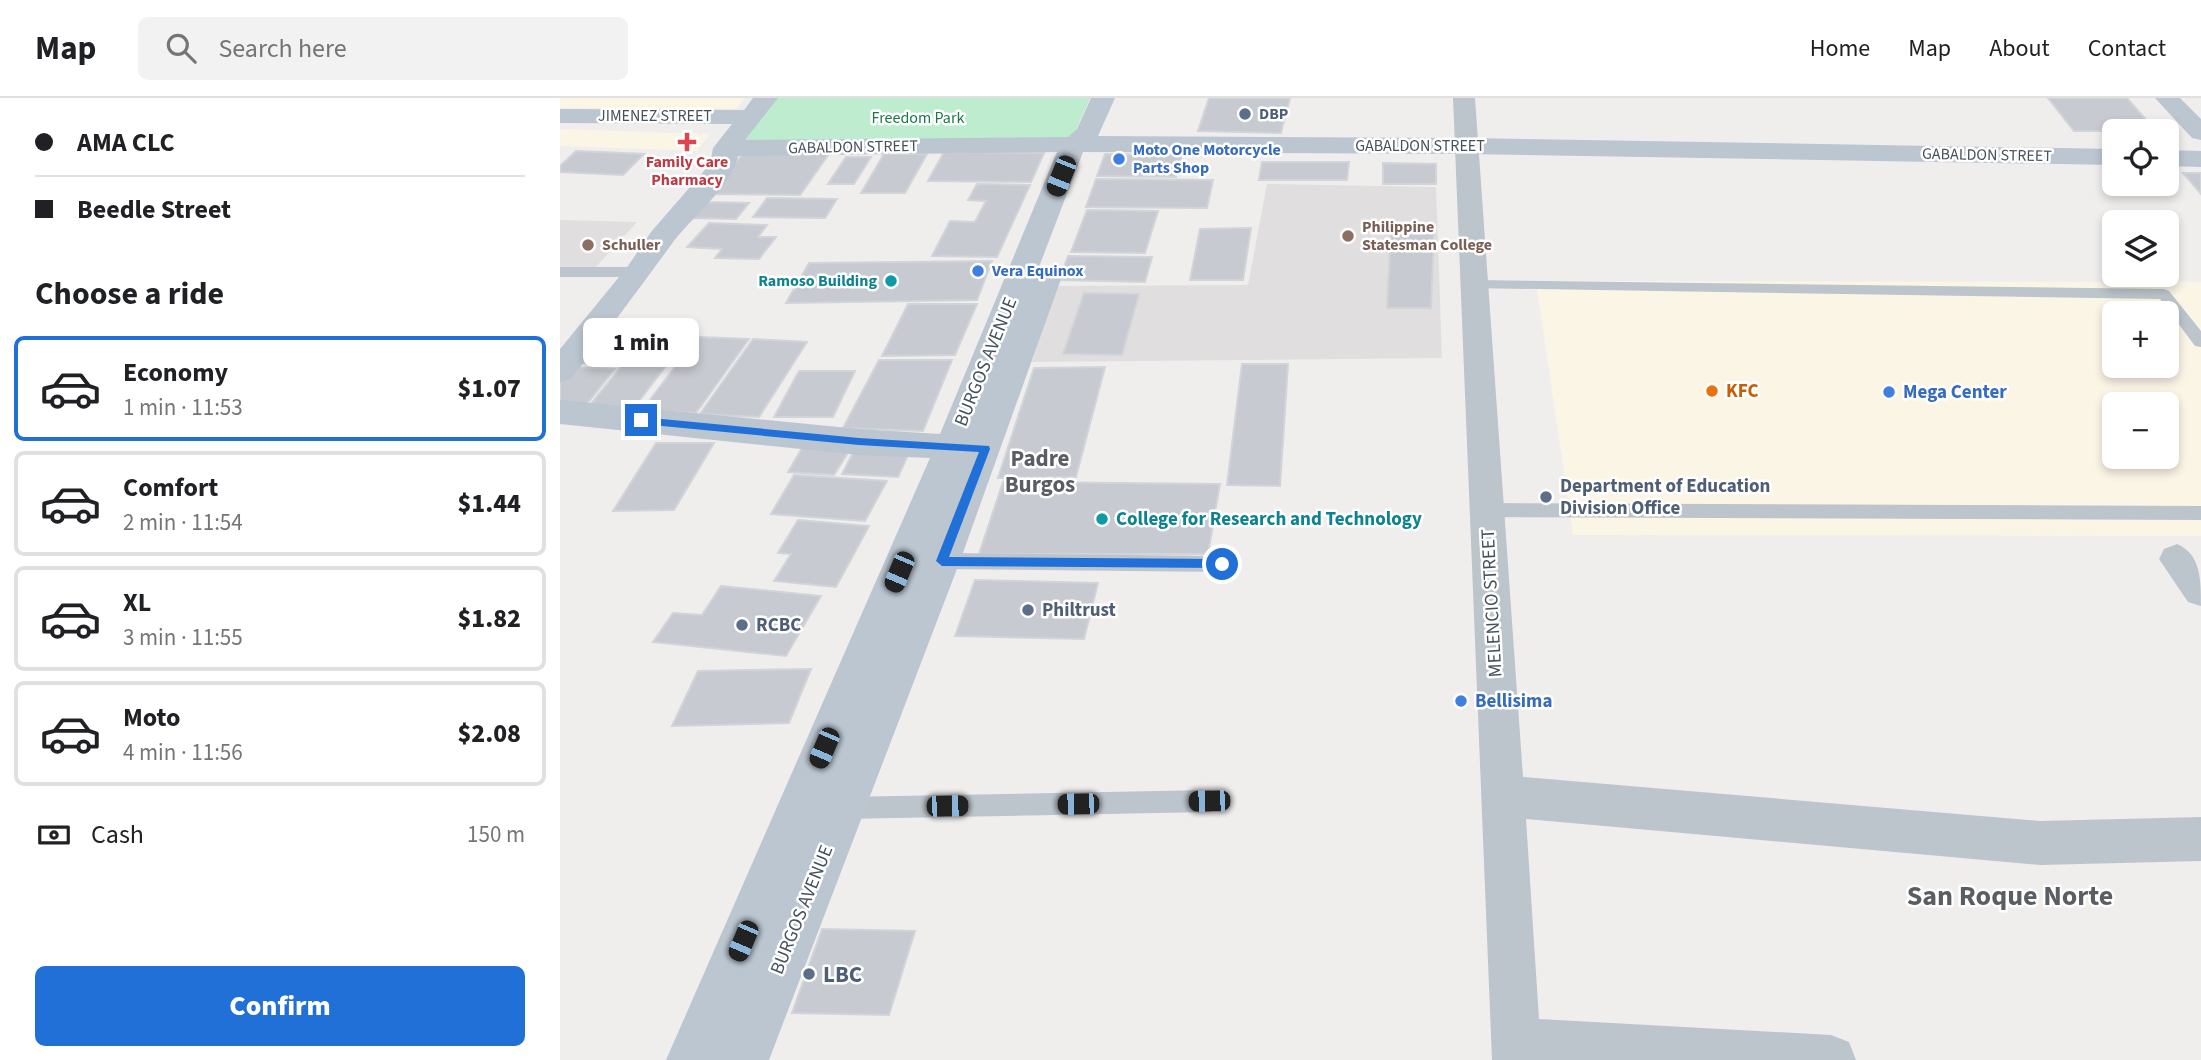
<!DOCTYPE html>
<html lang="en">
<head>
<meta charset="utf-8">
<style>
  body { margin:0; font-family:"Source Sans 3",sans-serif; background:#f2f2f2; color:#202124; height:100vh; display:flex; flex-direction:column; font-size:26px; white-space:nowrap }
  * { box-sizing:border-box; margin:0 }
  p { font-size:23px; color:#757577 }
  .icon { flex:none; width:38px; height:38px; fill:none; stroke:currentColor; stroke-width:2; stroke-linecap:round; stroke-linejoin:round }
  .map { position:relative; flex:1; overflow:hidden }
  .drawer { display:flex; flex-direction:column; background:#fff; width:560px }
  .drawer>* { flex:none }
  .banner { display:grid; align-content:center; height:154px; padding:0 35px; background:#fff }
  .controls { position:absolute; left:1542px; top:21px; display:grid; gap:14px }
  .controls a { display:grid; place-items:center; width:77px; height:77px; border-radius:10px; background:#fff; box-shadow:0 4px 10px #0003; font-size:35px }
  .end { position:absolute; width:32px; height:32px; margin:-16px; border:9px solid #2070d7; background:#fff; box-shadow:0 0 0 4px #fff }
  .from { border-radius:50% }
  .bubble { position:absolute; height:49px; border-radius:10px; background:#fff; box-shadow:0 4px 10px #0003; font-size:23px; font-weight:800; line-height:49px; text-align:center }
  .car { position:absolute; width:21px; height:42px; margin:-21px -10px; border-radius:9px; box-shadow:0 0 5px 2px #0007; background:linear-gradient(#222 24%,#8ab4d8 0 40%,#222 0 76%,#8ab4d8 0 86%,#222 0) }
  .banner b { display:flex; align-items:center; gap:24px; height:66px; font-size:26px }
  .banner b+b { border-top:2px solid #e0e0e0 }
  .banner i { width:18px; height:18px; background:#202124 }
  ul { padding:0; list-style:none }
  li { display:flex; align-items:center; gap:21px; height:105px; margin:0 14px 10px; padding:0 21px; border:4px solid #e0e0e0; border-radius:10px }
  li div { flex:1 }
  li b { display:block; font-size:26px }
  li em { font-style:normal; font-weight:800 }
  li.on { border-color:#2070d7 }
  li>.icon { width:63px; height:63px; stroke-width:1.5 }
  h2 { padding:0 35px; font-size:32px; line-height:84px }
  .pay { display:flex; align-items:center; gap:18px; height:77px; padding:0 35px; font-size:26px }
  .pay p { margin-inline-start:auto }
  .cta { display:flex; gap:14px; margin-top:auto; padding:14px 35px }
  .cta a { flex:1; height:80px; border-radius:10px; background:#2070d7; color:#fff; font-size:28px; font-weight:800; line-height:80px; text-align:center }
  header { display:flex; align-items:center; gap:42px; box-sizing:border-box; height:98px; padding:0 35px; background:#fff; border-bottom:2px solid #e0e0e0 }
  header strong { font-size:33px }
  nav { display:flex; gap:38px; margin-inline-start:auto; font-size:24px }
  .search { width:490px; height:63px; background:#f2f2f2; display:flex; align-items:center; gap:18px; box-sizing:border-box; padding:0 24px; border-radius:10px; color:#757577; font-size:26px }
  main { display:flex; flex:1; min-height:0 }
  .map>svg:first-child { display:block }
  .commercial { fill:#fbf5e6; fill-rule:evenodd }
  .education { fill:#e1dedf }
  .green { fill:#bdeccf }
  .building { fill:#c7cad0; stroke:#d1d4d9; stroke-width:2 }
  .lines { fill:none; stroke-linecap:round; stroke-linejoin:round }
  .lane { fill:#bcc5cc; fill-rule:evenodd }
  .street { fill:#bcc5cc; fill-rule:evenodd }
  .secondary { fill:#bbc6d1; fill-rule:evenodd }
  .route { fill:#2070d7 }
  .service-dot { fill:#5c6f8a; stroke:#fff; stroke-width:2.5 }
  .health-dot { fill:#e0444e; stroke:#fff; stroke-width:2.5 }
  .shop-dot { fill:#3f7fe0; stroke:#fff; stroke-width:2.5 }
  .education-dot { fill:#8d6e63; stroke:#fff; stroke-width:2.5 }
  .culture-dot { fill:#0f9aa8; stroke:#fff; stroke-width:2.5 }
  .food-dot { fill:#e8710a; stroke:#fff; stroke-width:2.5 }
  .labels { text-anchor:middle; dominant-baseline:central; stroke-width:5; stroke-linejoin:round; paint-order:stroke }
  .far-service-label { font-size:16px; font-weight:bold; fill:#4e5e75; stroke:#fff; text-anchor:start }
  .far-street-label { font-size:16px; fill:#46515a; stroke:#fff }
  .far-park-label { font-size:16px; fill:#1a7849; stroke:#fff }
  .far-shop-label { font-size:16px; font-weight:bold; fill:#366cbe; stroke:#fff; text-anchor:start }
  .far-health-label { font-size:16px; font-weight:bold; fill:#be3a42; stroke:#fff }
  .far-education-label { font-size:16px; font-weight:bold; fill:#785e54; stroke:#fff; text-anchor:start }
  .far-culture-label { font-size:16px; font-weight:bold; fill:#0d838f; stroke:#fff; text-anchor:end }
  .street-label { font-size:19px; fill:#46515a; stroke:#fff }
  .food-label { font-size:19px; font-weight:bold; fill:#c56008; stroke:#fff; text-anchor:start }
  .shop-label { font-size:19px; font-weight:bold; fill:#366cbe; stroke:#fff; text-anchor:start }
  .service-label { font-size:19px; font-weight:bold; fill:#4e5e75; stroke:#fff; text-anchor:start }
  .culture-label { font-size:19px; font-weight:bold; fill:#0d838f; stroke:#fff; text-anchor:start }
  .quarter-label { font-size:23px; font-weight:bold; fill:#5a5e62; stroke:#fff }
  .near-service-label { font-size:23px; font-weight:bold; fill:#4e5e75; stroke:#fff; text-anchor:start }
  .near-quarter-label { font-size:28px; font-weight:bold; fill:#5a5e62; stroke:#fff }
</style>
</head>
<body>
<header>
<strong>Map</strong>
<div class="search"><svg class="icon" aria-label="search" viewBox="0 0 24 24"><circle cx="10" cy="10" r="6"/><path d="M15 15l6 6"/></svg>Search here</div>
<nav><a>Home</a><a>Map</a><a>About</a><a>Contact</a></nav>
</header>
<main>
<section class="drawer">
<div class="banner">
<b><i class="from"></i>AMA CLC</b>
<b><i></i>Beedle Street</b>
</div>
<h2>Choose a ride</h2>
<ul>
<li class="on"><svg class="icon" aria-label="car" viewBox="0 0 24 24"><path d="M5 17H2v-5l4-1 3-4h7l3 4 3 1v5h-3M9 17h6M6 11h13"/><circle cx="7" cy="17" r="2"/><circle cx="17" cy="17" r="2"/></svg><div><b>Economy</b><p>1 min · 11:53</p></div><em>$1.07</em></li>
<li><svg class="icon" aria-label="car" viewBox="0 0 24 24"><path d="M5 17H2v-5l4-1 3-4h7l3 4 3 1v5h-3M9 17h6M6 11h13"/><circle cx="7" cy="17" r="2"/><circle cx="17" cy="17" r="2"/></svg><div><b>Comfort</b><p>2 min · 11:54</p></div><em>$1.44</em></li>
<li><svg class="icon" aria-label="car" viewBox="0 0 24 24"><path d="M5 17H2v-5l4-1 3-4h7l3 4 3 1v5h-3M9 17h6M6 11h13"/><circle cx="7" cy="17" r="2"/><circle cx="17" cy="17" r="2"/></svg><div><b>XL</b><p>3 min · 11:55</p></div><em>$1.82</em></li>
<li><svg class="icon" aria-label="car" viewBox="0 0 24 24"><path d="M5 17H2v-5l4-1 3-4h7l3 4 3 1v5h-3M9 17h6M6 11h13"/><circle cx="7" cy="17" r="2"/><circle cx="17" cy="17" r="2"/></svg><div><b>Moto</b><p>4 min · 11:56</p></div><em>$2.08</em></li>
</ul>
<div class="pay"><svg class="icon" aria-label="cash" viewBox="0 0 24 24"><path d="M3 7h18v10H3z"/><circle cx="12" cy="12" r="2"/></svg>Cash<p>150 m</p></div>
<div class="cta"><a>Confirm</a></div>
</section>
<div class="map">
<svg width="1641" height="962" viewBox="0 0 1641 962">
  <rect width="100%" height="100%" fill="#f0eded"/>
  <path class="commercial" d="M 0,0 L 185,0 L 176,11 L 0,10 Z
    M 0,31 L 150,36 L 137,53 L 0,48 Z
    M 976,183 L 1641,184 L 1641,438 L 1013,437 ZM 1554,215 L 1606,215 L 1606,268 L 1554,268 ZM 1554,306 L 1606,306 L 1606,359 L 1554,359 Z"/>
  <path class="education" d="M 707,86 L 876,89 L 882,260 L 472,264 L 496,188 L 688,187 Z
    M 0,122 L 77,124 L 35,170 L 0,169 Z"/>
  <path class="green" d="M 211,0 L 530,0 L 512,41 L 177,43 Z"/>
  <path class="building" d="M 649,0 L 730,0 L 721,35 L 638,33 Z
    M 1488,0 L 1567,0 L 1596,33 L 1514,33 Z
    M 186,52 L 271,53 L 240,97 L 151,96 Z
    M 16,53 L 84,56 L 63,77 L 0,74 L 0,68 Z
    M 384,54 L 484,55 L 471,84 L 368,83 Z
    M 324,56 L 367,56 L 345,95 L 301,95 Z
    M 545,56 L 622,57 L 616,79 L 537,78 Z
    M 286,59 L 311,59 L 294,86 L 268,86 Z
    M 702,64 L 789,64 L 787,82 L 699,82 Z
    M 823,65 L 876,66 L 876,86 L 823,86 Z
    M 1623,75 L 1641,75 L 1641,96 Z
    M 536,81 L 653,82 L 647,110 L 526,109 Z
    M 417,86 L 470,87 L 437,159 L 372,158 L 390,123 L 415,124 L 426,103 L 408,102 Z
    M 207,100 L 277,101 L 265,120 L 193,119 Z
    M 144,104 L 189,105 L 176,121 L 131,120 Z
    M 527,112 L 598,113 L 585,155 L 511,154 Z
    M 149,125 L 207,127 L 198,139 L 216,139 L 199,161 L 155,160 L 162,151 L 127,149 Z
    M 691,130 L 683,182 L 630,182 L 640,131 Z
    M 831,132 L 874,133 L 871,210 L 827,210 Z
    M 508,158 L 592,159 L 585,184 L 499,182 Z
    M 432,163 L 417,202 L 226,205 L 249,165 Z
    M 524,195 L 579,196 L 562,257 L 503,256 Z
    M 348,206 L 417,206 L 395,257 L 322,258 Z
    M 37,238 L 80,239 L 59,266 L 14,265 Z
    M 85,239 L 127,240 L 70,315 L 25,313 Z
    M 138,239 L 189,241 L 136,315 L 82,312 Z
    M 193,241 L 247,244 L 199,319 L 140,316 Z
    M 319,262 L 392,262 L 363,333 L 283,330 Z
    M 682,266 L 728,266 L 720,388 L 667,387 Z
    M 8,269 L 55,271 L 22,312 L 0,311 L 0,278 Z
    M 545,269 L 516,379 L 438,380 L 474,270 Z
    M 239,273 L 295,273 L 273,319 L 214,319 Z
    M 96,345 L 154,345 L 114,412 L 53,413 Z
    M 242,350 L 289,353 L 274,377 L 228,374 Z
    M 295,351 L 350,353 L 338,379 L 282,376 Z
    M 234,377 L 327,383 L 305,423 L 211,416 Z
    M 443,384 L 660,386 L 648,456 L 419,456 Z
    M 238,422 L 309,428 L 276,489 L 214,483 L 231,456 L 218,455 Z
    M 415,482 L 538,485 L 524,541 L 395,538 Z
    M 161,488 L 261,498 L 226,558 L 93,544 L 113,515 L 142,517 Z
    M 251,571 L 229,625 L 112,628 L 138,573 Z
    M 262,831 L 355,833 L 329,917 L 232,915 Z"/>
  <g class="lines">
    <path class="lane" d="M 0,169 L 78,169 L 85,174 L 78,179 L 0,179 Z
      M 915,182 L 1604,191 L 1609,193 L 1641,233 L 1641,249 L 1635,248 L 1600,201 L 910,190 L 908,187 L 910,184 Z
      M 927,405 L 1641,408 L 1641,422 L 927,419 L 921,417 L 918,412 L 921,407 Z
      M 381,455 L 662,458 L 669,461 L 672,466 L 669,471 L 662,474 L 381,471 L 374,468 L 372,463 L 374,458 Z
      M 649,692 L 657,695 L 660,703 L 657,711 L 649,714 L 282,721 L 274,718 L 271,710 L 274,702 L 282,699 Z"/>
    <path class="street" d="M 893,0 L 915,0 L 963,679 L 1480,723 L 1641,719 L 1641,763 L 1480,767 L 966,721 L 979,921 L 1271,937 L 1289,944 L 1296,962 L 932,962 Z
      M 1617,446 C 1641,456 1641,482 1641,508 L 1628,504 L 1599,461 L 1604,451 Z"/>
    <path class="secondary" d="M 193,0 L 218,0 L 185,42 L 508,39 L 517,31 L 531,0 L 555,0 L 538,38 L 908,40 L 1554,51 L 1554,67 L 908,56 L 523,54 L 477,174 L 486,172 L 496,174 L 501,181 L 400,463 L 209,962 L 106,962 L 370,360 L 299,357 L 0,326 L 0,302 L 299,331 L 380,336 L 497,54 L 178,58 C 173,88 129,121 111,147 C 78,192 45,237 11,281 L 0,284 L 0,251 L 68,168 L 91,134 L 150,66 L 153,50 L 172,26 L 0,25 L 0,11 L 184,12 Z
      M 1595,0 L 1620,0 L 1641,21 L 1641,42 L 1632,40 Z
      M 1606,52 L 1641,53 L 1641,69 L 1606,68 Z"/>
  </g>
  <path class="route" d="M 81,319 L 299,340 L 429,348 L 430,351 L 389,459 L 662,461 L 668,466 L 662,470 L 382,468 L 376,463 L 419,354 L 299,347 L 81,326 L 76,322 Z"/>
  <g class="service-dot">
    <circle cx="685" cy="16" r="7"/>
    <circle cx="986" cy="399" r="7"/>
    <circle cx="468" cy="512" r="7"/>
    <circle cx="182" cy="527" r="7"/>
    <circle cx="249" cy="876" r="7"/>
  </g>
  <path class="health-dot" d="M123.5 33.5h7v7h7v7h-7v7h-7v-7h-7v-7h7z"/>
  <g class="shop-dot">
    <circle cx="559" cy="61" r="7"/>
    <circle cx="418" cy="173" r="7"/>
    <circle cx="1329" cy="294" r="7"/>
    <circle cx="901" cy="603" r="7"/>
  </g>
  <g class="education-dot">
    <circle cx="788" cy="138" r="7"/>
    <circle cx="28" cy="147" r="7"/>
  </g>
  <g class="culture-dot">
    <circle cx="331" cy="183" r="7"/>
    <circle cx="542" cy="421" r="7"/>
  </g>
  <circle class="food-dot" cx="1152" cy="293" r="7"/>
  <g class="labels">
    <g class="far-service-label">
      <text x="699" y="16">DBP</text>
    </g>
    <g class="far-street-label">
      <text x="95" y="18">JIMENEZ STREET</text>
      <text x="860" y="48">GABALDON STREET</text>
      <text transform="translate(293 49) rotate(-1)">GABALDON STREET</text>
      <text transform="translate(1427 57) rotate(1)">GABALDON STREET</text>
    </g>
    <g class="far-park-label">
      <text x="358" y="20">Freedom Park</text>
    </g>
    <g class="far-shop-label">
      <text x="573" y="52">Moto One Motorcycle<tspan x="573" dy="18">Parts Shop</tspan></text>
      <text x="432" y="173">Vera Equinox</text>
    </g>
    <g class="far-health-label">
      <text x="127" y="64">Family Care<tspan x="127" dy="18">Pharmacy</tspan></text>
    </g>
    <g class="far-education-label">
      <text x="802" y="129">Philippine<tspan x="802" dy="18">Statesman College</tspan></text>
      <text x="42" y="147">Schuller</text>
    </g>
    <g class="far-culture-label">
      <text x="317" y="183">Ramoso Building</text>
    </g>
    <g class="street-label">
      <text transform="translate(426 264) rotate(-68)">BURGOS AVENUE</text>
      <text transform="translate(932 505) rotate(-93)">MELENCIO STREET</text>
      <text transform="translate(242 812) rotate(-68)">BURGOS AVENUE</text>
    </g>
    <g class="food-label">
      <text x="1166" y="293">KFC</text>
    </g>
    <g class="shop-label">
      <text x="1343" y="294">Mega Center</text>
      <text x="915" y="603">Bellisima</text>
    </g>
    <g class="service-label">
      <text x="1000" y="388">Department of Education<tspan x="1000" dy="22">Division Office</tspan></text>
      <text x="482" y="512">Philtrust</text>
      <text x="196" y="527">RCBC</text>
    </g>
    <g class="culture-label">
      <text x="556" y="421">College for Research and Technology</text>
    </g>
    <g class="quarter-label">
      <text x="480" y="360">Padre<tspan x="480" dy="26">Burgos</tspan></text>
    </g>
    <g class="near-service-label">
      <text x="263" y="876">LBC</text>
    </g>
    <g class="near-quarter-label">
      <text x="1450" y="798">San Roque Norte</text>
    </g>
  </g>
</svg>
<div class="controls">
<a><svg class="icon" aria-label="locate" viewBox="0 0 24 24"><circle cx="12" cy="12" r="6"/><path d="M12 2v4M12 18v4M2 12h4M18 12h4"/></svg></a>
<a><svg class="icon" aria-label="layers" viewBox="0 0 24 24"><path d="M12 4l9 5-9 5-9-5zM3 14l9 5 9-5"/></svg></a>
<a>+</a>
<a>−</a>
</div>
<i class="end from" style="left:662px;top:466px"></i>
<i class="end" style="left:81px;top:322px"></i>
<div class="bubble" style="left:23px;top:220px;width:116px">1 min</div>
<i class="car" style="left:501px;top:78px;rotate:202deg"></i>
<i class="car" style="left:339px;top:474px;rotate:203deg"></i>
<i class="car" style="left:264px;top:650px;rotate:203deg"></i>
<i class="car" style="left:649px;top:703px;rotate:269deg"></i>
<i class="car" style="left:518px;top:706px;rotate:269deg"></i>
<i class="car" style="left:387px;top:708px;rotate:89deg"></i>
<i class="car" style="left:183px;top:843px;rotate:203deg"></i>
</div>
</main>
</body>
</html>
